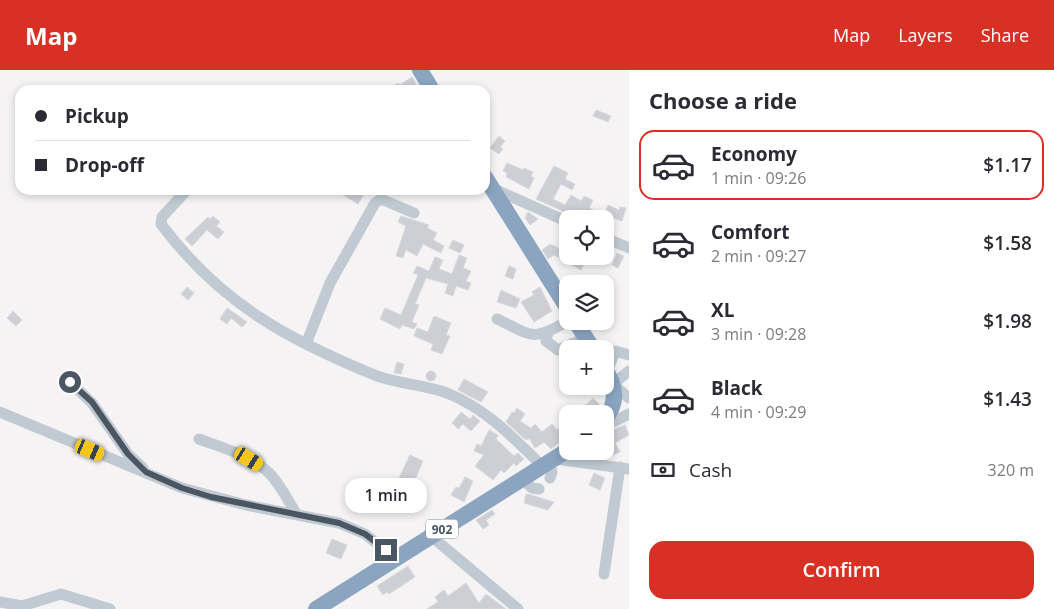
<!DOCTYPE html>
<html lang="en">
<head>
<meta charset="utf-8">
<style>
  body { margin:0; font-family:"Open Sans",sans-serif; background:#f7f7f7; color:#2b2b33; height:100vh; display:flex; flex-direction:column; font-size:19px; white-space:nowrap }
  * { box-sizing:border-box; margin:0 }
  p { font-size:16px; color:#7c7c81 }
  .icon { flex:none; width:28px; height:28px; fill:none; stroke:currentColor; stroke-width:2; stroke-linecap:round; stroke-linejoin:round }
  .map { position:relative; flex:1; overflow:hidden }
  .panel { display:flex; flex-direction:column; background:#fff; width:425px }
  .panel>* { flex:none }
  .hud { position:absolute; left:15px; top:15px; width:475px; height:110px; border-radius:15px; box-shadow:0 2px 8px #0003; display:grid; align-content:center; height:110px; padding:0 20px; background:#fff }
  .fabs { position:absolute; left:559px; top:140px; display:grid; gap:10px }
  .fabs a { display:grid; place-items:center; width:55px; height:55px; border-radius:10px; background:#fff; box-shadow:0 2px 8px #0003; font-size:25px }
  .end { position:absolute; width:22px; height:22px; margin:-11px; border:6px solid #4a5661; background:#fff; box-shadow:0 0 0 2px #fff }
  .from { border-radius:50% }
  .bubble { position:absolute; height:35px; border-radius:15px; background:#fff; box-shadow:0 2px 8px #0003; font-size:16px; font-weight:600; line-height:35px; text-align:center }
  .car { position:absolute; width:15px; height:30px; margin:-15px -8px; border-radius:6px; box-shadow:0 0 4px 1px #0007; background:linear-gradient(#f5c518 24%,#345 0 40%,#f5c518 0 76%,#345 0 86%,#f5c518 0) }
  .hud b { display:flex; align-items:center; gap:18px; height:48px; font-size:19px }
  .hud b+b { border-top:1px solid #e1e1e2 }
  .hud i { width:12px; height:12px; background:#2b2b33 }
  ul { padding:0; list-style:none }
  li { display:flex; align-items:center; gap:15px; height:70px; margin:0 10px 8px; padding:0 10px; border:2px solid transparent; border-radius:15px }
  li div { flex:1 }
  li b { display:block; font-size:19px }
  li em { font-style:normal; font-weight:600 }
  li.active { border-color:#d93025 }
  li>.icon { width:45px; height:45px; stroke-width:1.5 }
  h2 { padding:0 20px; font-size:22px; line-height:60px }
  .pay { display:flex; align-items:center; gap:12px; height:55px; padding:0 20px; font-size:19px }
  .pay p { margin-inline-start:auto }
  .primary-button { display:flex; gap:10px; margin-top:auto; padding:10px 20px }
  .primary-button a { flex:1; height:58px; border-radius:15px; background:#d93025; color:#fff; font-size:20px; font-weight:600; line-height:58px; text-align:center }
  header { display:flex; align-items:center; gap:30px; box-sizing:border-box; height:70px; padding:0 25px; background:#d93025; color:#fff }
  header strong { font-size:24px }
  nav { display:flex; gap:28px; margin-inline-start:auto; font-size:18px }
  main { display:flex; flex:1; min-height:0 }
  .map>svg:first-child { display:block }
  .building { fill:#cdcfd5; stroke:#d7d9de }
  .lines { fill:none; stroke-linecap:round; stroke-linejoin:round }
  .minor { stroke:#c1cad2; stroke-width:11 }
  .highway { stroke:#8ba5c1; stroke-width:16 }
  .route { stroke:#4a5661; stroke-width:6 }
  .labels { text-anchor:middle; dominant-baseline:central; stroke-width:4.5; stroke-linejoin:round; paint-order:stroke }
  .shield { fill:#fff; stroke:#808990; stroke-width:1 }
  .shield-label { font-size:12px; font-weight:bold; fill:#4a5661 }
</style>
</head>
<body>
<header>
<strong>Map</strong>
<nav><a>Map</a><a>Layers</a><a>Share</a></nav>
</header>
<main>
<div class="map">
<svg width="629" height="539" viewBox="0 0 629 539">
  <rect width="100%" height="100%" fill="#f5f3f3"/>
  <path class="building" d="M 412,7 L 420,20 L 388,20 L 398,13 L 400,15 Z
    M 596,40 L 611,46 L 608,52 L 593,46 Z
    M 499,66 L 505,71 L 500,77 L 503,79 L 499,84 L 490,78 Z
    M 507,93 L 523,100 L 524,98 L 533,102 L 531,106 L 534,108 L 529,119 L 506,107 L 507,103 L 503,101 Z
    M 554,96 L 568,103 L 565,109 L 575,114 L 572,120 L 561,114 L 553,129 L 565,135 L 571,125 L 581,131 L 584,126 L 593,130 L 589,138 L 604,145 L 608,135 L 619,140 L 620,137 L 626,138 L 622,151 L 607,146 L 613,149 L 580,149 L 536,129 Z
    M 346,120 L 356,120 L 364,124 L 358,134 L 343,125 Z
    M 528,142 L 538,149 L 530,155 L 525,148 Z
    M 213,146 L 220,152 L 216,156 L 224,162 L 218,169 L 207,160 L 192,176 L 185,169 L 208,147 L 210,149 Z
    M 401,146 L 429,155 L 427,158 L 437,163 L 433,170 L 444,176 L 441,183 L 423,174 L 417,186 L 406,180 L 403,188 L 396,186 L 406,156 L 398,152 Z
    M 453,170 L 464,175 L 460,183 L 449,178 Z
    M 550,174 L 568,183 L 568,186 L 577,186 L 586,190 L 581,200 L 554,185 L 548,189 L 542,180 Z
    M 617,183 L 624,186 L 618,198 L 612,195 Z
    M 459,185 L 467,188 L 463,198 L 471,201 L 466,211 L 471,213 L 468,220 L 456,216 L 453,226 L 445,223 L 448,214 L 426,208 L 415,234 L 419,235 L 412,252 L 417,254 L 414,259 L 402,255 L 400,259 L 380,249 L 385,238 L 401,245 L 418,205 L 413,203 L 417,196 L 429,201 L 435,187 L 443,190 L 439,199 L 452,204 Z
    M 509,196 L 516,199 L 513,209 L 505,206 Z
    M 187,217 L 194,223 L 188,230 L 181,224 Z
    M 540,217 L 552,241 L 534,252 L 521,232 L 534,225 L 532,222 Z
    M 501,220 L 520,229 L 516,238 L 497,232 Z
    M 227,238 L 247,252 L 242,257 L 231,248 L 227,254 L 220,249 Z
    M 13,241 L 22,250 L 16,256 L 7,248 Z
    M 434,246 L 451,253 L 446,265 L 450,266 L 442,284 L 431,280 L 433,274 L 414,266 L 417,258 L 428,262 Z
    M 397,292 L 404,294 L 401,304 L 394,303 Z
    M426 306a5 5 0 1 1 10 0a5 5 0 1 1-10 0Z
    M 464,309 L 488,322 L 481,332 L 458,320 Z
    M 593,328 L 599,334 L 597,344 L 577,344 Z
    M 517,338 L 525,344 L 520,351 L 531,358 L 535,354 L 542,362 L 552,354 L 557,360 L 568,352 L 568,366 L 551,379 L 544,372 L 535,378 L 529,368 L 526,370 L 506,352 L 512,342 L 514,343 Z
    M 461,342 L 470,349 L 473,345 L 480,351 L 471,361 L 463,354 L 458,359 L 452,353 Z
    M 625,355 L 629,365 L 615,373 L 620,382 L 606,388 L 596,387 L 593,381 L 605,381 L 605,363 Z
    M 489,360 L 498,365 L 496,369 L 514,386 L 518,383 L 524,389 L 516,396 L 514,393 L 504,403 L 501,400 L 493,410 L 475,396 L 484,385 L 474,381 L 477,374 L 481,376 Z
    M 410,385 L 423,391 L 413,414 L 399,408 Z
    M 594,403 L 605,408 L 600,420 L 589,415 Z
    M 465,407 L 473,411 L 464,432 L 451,425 L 456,417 L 459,418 Z
    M 526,424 L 531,425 L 554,432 L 548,440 L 524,433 Z
    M 492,440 L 495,444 L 486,450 L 489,455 L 483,459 L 476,450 Z
    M 332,469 L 347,475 L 341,489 L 326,483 Z
    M 408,496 L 415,507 L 389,524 L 387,522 L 383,525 L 377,516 Z
    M 466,513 L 479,533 L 486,524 L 506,539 L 427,539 L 438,532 L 435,527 L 444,520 L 448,526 Z"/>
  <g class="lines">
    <path class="minor" d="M 492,118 L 568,152
      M 187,120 L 162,147 L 161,154 C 220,233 288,270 377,306 C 400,314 425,315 447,323 C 485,338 514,368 542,396
      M 605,168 L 629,178
      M 497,249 C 533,266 531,272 568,251
      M 548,263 L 546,271 L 558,280 L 585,268
      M 306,274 L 330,213 L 375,133 L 381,129 L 414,143
      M 629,301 L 613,314 L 629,328
      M 607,302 L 615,281 L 629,285
      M 70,312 L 92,333 L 128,384 L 143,398
      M 0,342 L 182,418 L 246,435 L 339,453 L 365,464 L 395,488
      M 605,353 L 615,351 L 629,344
      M 199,369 C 223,378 254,386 272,406 C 282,418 289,432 297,445
      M 556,389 L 629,399
      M 549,393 L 552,402 L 550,408
      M 523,409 L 532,418 L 539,419
      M 431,466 L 518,539
      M 604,504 L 620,397
      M 0,532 L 22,536 L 61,524 L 110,539"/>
    <path class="highway" d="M 420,0 L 432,20
      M 485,107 L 568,239
      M 575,251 L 593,279
      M 605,299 C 616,316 618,333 605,349
      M 316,539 L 568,380"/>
  </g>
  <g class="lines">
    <path class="route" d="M 70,312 L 92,332 L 128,384 L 146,402 L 182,418 L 211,427 L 339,453 L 365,464 L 386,480"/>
  </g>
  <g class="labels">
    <rect class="shield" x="426" y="449.5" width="32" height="19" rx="4"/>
    <g class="shield-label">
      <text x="442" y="459">902</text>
    </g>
  </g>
</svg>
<div class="fabs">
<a><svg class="icon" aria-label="locate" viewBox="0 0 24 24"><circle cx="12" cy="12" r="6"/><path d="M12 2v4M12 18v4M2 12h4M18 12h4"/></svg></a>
<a><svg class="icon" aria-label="layers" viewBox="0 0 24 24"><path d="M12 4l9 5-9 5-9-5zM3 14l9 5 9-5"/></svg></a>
<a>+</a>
<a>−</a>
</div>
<i class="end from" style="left:70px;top:312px"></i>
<i class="end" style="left:386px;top:480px"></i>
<div class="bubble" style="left:345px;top:408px;width:82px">1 min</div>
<i class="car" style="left:90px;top:380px;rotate:113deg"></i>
<i class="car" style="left:249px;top:389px;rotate:121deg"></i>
<div class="hud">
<b><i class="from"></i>Pickup</b>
<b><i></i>Drop-off</b>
</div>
</div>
<section class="panel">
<h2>Choose a ride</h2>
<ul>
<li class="active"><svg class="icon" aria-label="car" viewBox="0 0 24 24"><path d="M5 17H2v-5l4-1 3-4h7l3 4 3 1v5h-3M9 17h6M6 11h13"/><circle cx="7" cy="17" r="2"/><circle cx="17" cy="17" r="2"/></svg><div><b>Economy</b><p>1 min · 09:26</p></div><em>$1.17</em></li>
<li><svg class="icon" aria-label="car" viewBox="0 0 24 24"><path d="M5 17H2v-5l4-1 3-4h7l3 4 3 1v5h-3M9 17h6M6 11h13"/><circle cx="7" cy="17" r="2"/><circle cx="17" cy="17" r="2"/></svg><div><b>Comfort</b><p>2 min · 09:27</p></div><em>$1.58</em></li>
<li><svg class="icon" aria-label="car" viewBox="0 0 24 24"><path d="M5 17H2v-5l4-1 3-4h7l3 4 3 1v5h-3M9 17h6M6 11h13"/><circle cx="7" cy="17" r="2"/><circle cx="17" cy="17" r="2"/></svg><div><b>XL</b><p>3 min · 09:28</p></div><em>$1.98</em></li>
<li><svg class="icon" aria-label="car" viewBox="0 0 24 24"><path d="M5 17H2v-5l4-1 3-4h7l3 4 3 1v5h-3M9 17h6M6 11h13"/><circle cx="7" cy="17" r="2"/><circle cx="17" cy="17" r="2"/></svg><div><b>Black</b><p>4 min · 09:29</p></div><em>$1.43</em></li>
</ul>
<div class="pay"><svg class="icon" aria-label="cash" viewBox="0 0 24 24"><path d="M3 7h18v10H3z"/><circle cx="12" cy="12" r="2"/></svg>Cash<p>320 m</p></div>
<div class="primary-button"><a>Confirm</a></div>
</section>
</main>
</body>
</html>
